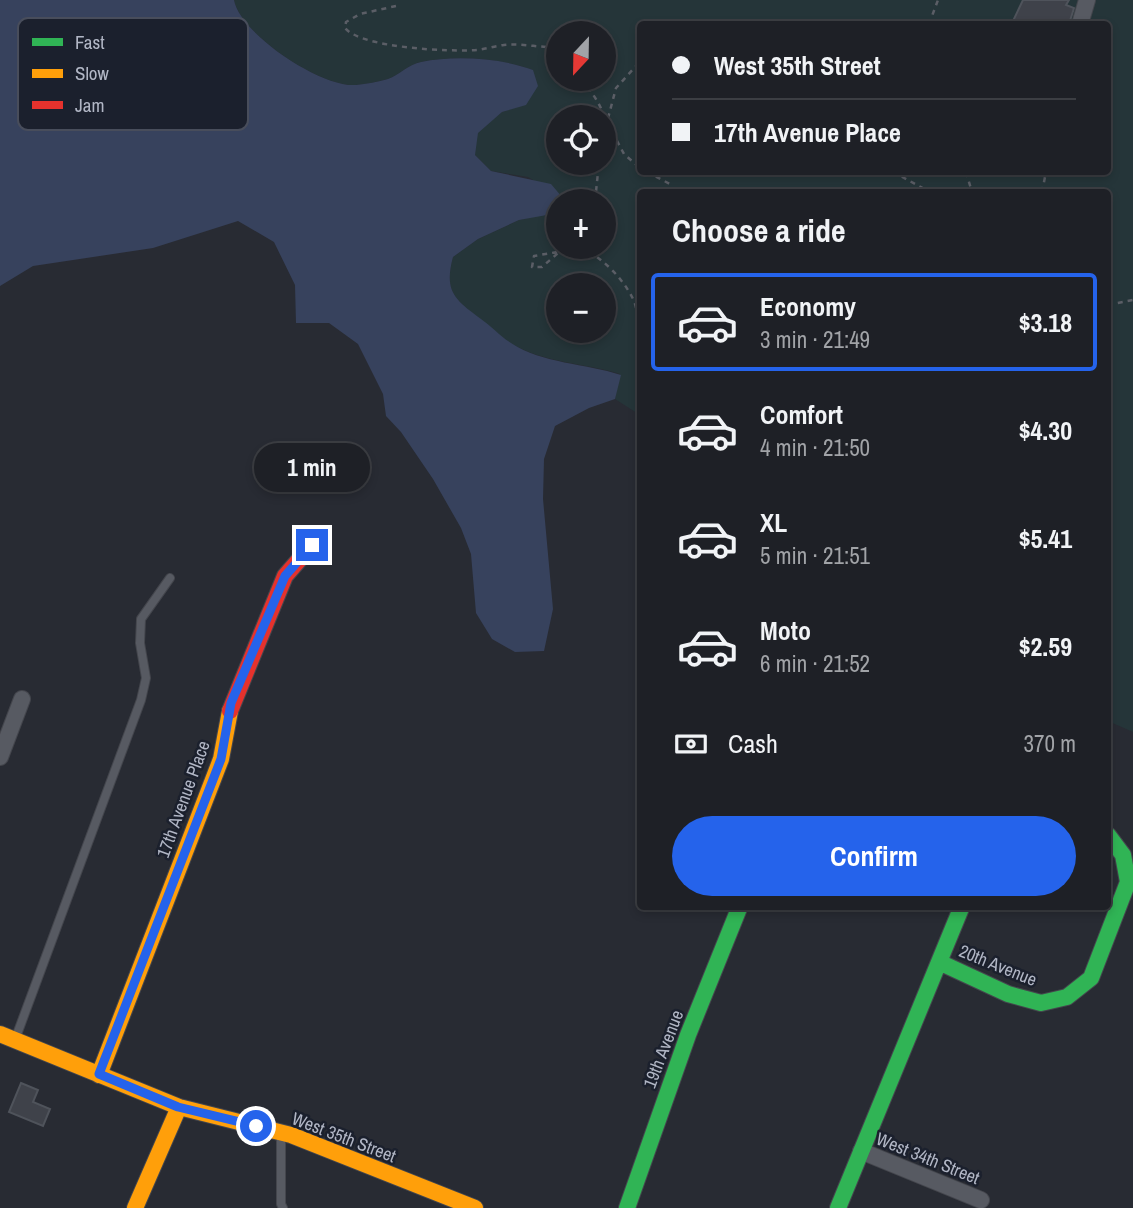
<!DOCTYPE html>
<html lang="en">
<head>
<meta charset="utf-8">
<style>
  body { margin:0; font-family:"Archivo Narrow",sans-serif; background:#26282e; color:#f1f3f6; height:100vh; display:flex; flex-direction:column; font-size:26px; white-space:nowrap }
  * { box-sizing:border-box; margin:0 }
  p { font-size:23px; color:#a1a3a7 }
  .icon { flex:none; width:38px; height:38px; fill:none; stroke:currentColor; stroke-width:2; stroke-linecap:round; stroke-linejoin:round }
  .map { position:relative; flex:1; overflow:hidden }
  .sheet { position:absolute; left:637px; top:189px; width:474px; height:721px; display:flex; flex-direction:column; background:#1e2026; border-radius:7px; box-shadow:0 4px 10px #0003,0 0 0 2px #3c3e43 }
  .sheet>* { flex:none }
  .guide { position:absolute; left:637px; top:21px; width:474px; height:154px; border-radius:7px; box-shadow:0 4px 10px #0003,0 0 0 2px #3c3e43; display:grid; align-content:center; height:154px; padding:0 35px; background:#1e2026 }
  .needle { width:46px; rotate:202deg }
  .controls { position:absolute; left:546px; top:21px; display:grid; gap:14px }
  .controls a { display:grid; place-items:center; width:70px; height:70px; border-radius:50%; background:#1e2026; box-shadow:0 4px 10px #0003,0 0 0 2px #3c3e43; font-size:35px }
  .end { position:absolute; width:32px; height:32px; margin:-16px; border:9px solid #2563eb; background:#fff; box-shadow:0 0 0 4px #fff }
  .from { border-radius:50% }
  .bubble { position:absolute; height:49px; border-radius:24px; background:#1e2026; box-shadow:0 4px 10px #0003,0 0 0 2px #3c3e43; font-size:23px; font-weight:800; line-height:49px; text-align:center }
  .guide b { display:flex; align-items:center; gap:24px; height:66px; font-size:26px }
  .guide b+b { border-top:2px solid #3c3e43 }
  .guide i { width:18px; height:18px; background:#f1f3f6 }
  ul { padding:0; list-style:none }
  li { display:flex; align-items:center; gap:21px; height:98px; margin:0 14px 10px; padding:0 21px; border:4px solid transparent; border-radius:7px }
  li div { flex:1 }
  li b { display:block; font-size:26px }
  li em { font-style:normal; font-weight:800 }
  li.on { border-color:#2563eb }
  li>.icon { width:63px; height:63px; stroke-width:1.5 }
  h2 { padding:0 35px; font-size:32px; line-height:84px }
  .pay { display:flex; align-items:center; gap:18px; height:77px; padding:0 35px; font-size:26px }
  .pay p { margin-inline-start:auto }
  .button { display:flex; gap:14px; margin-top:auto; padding:14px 35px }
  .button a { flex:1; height:80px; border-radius:42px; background:#2563eb; color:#fff; font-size:28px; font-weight:800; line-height:80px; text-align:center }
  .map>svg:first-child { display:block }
  .green { fill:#253539; fill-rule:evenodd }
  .water { fill:#37425d }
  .building { fill:#3f424a; stroke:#4f535b; stroke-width:2 }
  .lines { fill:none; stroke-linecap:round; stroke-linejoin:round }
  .lane-casing { stroke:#44464d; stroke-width:10 }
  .street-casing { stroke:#44464d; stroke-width:18 }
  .fast-casing { stroke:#44464d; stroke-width:18 }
  .slow-casing { stroke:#44464d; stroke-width:18 }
  .jam-casing { stroke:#44464d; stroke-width:18 }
  .path { stroke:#5b5e66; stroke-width:2.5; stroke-dasharray:5 5; stroke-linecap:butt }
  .lane { stroke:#575a62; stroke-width:8 }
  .street { stroke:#575a62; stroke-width:16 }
  .fast { stroke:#30b455; stroke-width:16 }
  .slow { stroke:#ff9f0a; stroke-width:16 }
  .jam { stroke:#e5322d; stroke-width:16 }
  .route { stroke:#2563eb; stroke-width:9 }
  .labels { text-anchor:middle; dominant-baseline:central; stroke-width:5; stroke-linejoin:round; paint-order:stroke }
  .street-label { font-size:18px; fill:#b1b6c5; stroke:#1b202d }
  .key { fill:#1b202d; stroke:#484d5b; stroke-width:2 }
  .key-label { font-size:19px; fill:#b1b6c5 }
</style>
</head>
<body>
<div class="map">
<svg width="1133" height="1208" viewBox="0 0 1133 1208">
  <rect width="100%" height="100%" fill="#282b33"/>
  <path class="green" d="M 234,0 L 1133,0 L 1133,732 L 1108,721 L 1108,192 L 640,192 L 640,415 L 615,399 L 620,374 C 585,363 543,363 510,343 C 500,336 490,327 480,319 C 454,299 444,291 453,257 L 478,239 L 519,220 L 558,211 L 558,247 L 604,247 L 604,201 L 561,201 L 562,197 L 528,177 L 491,171 L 475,155 L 475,133 L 502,112 L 526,104 L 532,70 C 501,58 454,55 421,62 C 409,64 399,75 388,79 C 378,82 366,84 356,85 C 322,88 240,34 234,0 ZM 640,24 L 1108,24 L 1108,172 L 640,172 ZM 558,33 L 604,33 L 604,79 L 558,79 ZM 558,117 L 604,117 L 604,163 L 558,163 ZM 558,285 L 604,285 L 604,331 L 558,331 Z"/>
  <path class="water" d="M 0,0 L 234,0 C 240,34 322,88 356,85 C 366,84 378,82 388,79 C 399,75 409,64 421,62 C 455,55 501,58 533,70 L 538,86 L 526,105 L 502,112 L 478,133 L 475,155 L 491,171 L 551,184 L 562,197 L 558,201 L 558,213 L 519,220 L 478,239 L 453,257 C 444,291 454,299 481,319 C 491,326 500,336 511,343 C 543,364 585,363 621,375 L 615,399 L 589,408 L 555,426 L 544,459 L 543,499 L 553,609 L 544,651 L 515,652 L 492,639 L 476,613 L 471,554 L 461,528 L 433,479 L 401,432 L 386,416 L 383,394 L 358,344 L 329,323 L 296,323 L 295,285 L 274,242 L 238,221 L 153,248 L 33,266 L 0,286 Z"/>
  <path class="building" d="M 1023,0 L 1069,0 L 1066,5 L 1074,8 L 1069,24 L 1020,24 L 1013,21 Z
    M 21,1083 L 38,1090 L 33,1102 L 50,1109 L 43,1126 L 9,1112 Z"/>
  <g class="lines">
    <defs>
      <path id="lane" d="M 16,1037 L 141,700 L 146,678 L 140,643 L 141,619 L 170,578
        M 281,1135 L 281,1204 L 283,1208"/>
      <path id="street" d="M 1080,24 L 1087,0
        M 0,757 L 22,699
        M 861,1151 L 981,1200"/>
      <path id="fast" d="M 962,906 L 939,962 L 1008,994 L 1041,1003 L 1067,997 L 1091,978 L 1128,882 L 1123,855 L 1108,835
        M 627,1208 L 688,1035 L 740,906
        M 838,1208 L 939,962"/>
      <path id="slow" d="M 0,1034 L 179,1107 L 291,1135 L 475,1208
        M 99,1075 L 221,759 L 230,711
        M 135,1208 L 179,1107"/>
      <path id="jam" d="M 230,711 L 285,576 L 312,545"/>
    </defs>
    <use href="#lane" class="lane-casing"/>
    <use href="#street" class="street-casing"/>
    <use href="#fast" class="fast-casing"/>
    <use href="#slow" class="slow-casing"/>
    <use href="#jam" class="jam-casing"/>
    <path class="path" d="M 396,6 L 360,14 L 346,22 L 345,28 C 361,48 450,52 477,50 C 486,49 495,46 504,45 C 522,43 540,48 558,47
      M 929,24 L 938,0
      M 640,66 L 636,66 L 616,88 L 607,122 L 624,154 L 640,168
      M 582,79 C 597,100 610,115 604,142
      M 647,172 L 670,184
      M 893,172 L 930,192
      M 966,172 L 972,192
      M 1042,192 L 1046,172
      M 595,201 L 599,163
      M 580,247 C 602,257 624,279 634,301 C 638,311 637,323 640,334
      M 557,252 L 534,256 L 532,267 L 542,267 L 565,247
      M 1108,305 L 1133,300"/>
    <use href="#lane" class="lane"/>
    <use href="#street" class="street"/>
    <use href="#fast" class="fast"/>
    <use href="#slow" class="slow"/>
    <use href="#jam" class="jam"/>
  </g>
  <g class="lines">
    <path class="route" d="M 256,1126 L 178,1107 L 99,1074 L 221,759 L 231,703 L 285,576 L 312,545"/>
  </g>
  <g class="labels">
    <g class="street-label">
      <text transform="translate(183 799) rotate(-70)">17th Avenue Place</text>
      <text transform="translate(998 965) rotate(22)">20th Avenue</text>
      <text transform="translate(663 1049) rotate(-69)">19th Avenue</text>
      <text transform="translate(344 1137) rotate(21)">West 35th Street</text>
      <text transform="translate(928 1158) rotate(22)">West 34th Street</text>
    </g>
  </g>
  <rect x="18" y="18" width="230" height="112" rx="10" class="key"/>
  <rect x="32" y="38" width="31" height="8" fill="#30b455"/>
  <rect x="32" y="69" width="31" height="9" fill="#ff9f0a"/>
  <rect x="32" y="101" width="31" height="8" fill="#e5322d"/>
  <g class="key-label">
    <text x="75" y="49">Fast</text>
    <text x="75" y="80">Slow</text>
    <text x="75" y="112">Jam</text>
  </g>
</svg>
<div class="controls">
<a><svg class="needle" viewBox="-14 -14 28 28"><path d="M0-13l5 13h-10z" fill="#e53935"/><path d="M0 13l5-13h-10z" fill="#a1a3a7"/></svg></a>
<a><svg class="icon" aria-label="locate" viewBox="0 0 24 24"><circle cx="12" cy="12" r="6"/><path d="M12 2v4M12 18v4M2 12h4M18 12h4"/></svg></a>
<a>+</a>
<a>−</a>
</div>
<i class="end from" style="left:256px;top:1126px"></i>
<i class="end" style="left:312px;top:545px"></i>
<div class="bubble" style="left:254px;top:443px;width:116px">1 min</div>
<div class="guide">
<b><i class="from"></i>West 35th Street</b>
<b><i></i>17th Avenue Place</b>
</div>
<section class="sheet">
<h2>Choose a ride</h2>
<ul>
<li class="on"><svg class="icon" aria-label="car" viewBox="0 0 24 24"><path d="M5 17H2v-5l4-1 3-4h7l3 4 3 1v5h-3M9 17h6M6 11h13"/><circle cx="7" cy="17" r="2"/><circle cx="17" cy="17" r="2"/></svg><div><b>Economy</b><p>3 min · 21:49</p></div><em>$3.18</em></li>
<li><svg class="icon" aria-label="car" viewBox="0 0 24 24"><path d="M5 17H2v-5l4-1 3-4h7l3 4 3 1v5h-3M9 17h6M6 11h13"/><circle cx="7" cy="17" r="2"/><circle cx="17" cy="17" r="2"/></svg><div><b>Comfort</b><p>4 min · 21:50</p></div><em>$4.30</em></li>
<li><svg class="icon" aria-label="car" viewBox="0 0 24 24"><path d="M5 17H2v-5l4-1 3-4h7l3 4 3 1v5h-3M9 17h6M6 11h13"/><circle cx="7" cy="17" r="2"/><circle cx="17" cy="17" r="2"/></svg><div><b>XL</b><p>5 min · 21:51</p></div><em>$5.41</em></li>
<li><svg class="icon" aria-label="car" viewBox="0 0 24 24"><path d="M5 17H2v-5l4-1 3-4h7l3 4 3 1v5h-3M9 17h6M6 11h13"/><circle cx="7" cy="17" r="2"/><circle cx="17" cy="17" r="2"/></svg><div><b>Moto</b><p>6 min · 21:52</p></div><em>$2.59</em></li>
</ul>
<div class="pay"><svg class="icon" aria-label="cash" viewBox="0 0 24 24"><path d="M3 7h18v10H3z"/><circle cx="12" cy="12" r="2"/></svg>Cash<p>370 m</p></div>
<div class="button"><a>Confirm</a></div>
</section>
</div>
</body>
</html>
